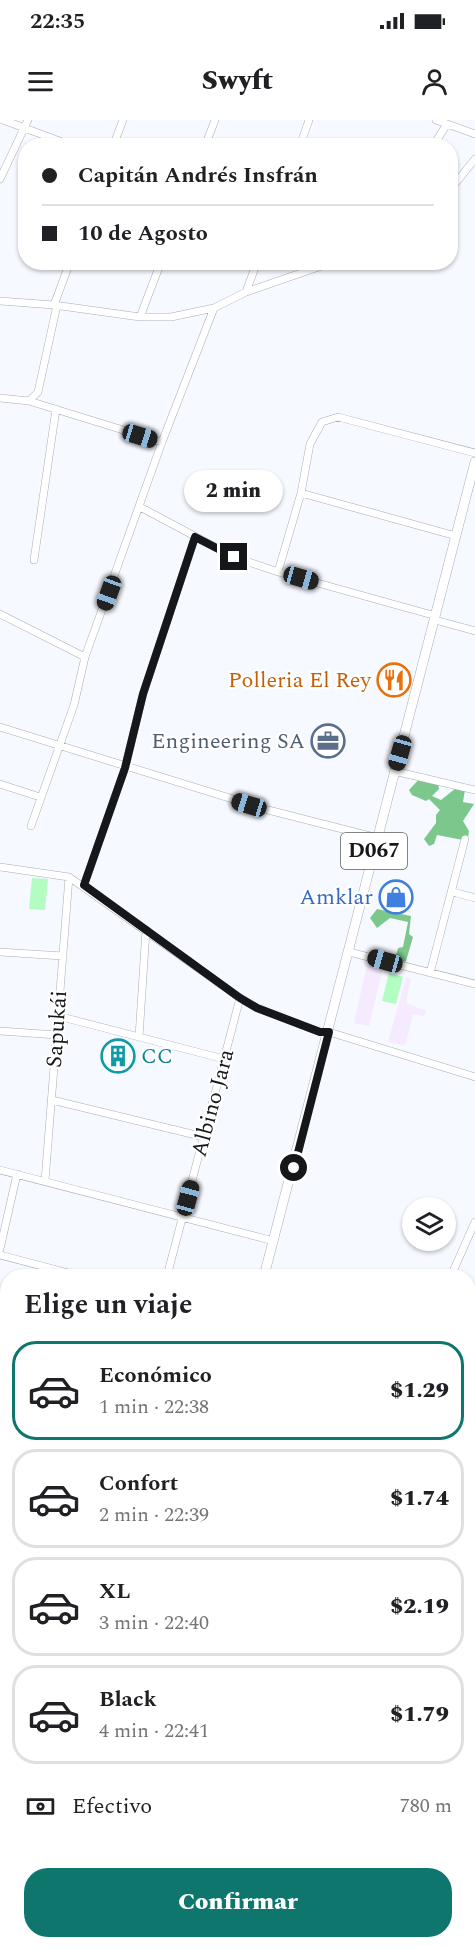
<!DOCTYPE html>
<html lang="es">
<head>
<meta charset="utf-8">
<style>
  body { margin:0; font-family:Spectral,serif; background:#f6f6f6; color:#202124; height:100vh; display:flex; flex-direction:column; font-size:22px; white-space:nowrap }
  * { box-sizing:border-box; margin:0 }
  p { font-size:20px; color:#757577 }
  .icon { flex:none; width:33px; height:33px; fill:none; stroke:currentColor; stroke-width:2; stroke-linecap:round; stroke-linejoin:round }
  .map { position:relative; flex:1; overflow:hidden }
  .details { position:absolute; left:0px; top:1149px; width:476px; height:680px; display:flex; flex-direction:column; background:#fff; border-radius:24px 24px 0 0; box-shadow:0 2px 4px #0004 }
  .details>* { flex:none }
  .hud { position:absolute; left:18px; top:18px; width:440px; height:132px; border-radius:24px; box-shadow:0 2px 4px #0004; display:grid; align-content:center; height:132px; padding:0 24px; background:#fff }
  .fabs { position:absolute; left:402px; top:1077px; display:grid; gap:12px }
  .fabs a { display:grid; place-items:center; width:54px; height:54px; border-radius:50%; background:#fff; box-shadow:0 2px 4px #0004; font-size:30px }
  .end { position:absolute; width:27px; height:27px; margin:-14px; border:8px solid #15171a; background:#fff; box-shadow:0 0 0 3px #fff }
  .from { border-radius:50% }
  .bubble { position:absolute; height:42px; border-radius:21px; background:#fff; box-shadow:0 2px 4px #0004; font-size:20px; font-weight:800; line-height:42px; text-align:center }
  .car { position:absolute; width:18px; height:36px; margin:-18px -9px; border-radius:8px; box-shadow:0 0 4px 2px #0007; background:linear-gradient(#222 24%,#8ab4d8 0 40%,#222 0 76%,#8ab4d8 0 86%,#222 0) }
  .hud b { display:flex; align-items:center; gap:21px; height:57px; font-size:22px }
  .hud b+b { border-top:2px solid #e0e0e0 }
  .hud i { width:15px; height:15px; background:#202124 }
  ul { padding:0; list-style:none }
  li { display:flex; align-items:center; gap:18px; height:99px; margin:0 12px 9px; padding:0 12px; border:3px solid #e0e0e0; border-radius:24px }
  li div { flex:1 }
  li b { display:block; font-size:22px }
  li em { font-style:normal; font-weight:800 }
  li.selected { border-color:#0f766e }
  li>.icon { width:54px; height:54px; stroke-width:1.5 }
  h2 { padding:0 24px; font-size:27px; line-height:72px }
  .pay { display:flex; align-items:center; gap:15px; height:66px; padding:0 24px; font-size:22px }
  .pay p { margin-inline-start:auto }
  .button { display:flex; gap:12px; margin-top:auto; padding:12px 24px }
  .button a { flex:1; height:69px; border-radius:24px; background:#0f766e; color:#fff; font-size:24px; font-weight:800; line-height:69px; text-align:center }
  .status { display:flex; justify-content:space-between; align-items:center; height:42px; padding:0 30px; background:#fff; direction:ltr }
  .status svg { height:16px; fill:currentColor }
  header { display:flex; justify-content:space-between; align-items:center; height:78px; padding:0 24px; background:#fff; font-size:27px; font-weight:800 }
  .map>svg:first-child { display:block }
  .education { fill:#f6eafe }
  .green { fill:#b3fcc2 }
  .forest { fill:#7cc88c }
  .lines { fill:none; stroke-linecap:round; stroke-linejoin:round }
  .minor-casing { stroke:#aaadb6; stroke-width:8 }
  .major-casing { stroke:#aaadb6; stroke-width:10 }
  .minor { stroke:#fff; stroke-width:7 }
  .major { stroke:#fff; stroke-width:9 }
  .route { stroke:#15171a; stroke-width:8 }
  .labels { text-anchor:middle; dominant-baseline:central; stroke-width:4.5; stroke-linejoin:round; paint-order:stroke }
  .shield { fill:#fff; stroke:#5b5d5f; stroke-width:1.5 }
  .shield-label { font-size:21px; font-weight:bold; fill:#15171a }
  .food-label { font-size:22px; fill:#c56008; stroke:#fff; text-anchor:end }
  .service-label { font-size:22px; fill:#4e5e75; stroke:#fff; text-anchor:end }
  .shop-label { font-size:22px; fill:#366cbe; stroke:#fff; text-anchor:end }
  .street-label { font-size:22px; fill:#15171a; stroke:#fff }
  .culture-label { font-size:22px; fill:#0d838f; stroke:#fff; text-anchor:start }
</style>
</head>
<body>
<div class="status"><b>22:35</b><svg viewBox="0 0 49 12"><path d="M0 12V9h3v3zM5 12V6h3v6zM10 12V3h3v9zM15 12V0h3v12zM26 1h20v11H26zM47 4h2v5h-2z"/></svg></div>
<header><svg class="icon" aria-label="menu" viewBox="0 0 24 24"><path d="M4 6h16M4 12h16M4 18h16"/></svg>Swyft<svg class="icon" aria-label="person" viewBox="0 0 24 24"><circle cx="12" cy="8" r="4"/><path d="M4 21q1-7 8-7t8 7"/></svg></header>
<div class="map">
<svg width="475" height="1828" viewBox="0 0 475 1828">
  <rect width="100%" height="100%" fill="#f6f9ff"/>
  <path class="education" d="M 367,845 L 383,848 L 369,906 L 354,903 Z
    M 406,858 L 411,859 L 406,883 L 426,891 L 424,896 L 413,894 L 405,926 L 388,922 Z"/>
  <path class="green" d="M 32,758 L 48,759 L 45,790 L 29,789 Z
    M 389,853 L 403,857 L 396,884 L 382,881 Z
    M 0,1573 L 7,1575 L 7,1679 L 0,1678 Z"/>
  <path class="forest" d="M 422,656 L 429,663 L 438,663 L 439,669 L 432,676 L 441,680 L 456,668 L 465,670 L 463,682 L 474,684 L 463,701 L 469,711 L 468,717 L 463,720 L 437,715 L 434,724 L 429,726 L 424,719 L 436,703 L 436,695 L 440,690 L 429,679 L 426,681 L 412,675 L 409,670 Z
    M 377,789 L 411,796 L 409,814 L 413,817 L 406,841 L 400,843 L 395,839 L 398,828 L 403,827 L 408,802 L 390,798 L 377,808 L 370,798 Z"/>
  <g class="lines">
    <defs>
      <path id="minor" d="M 3,0 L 73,26
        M 436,0 L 475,14
        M 113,26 L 123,0
        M 205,26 L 215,0
        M 300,26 L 309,0
        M 433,26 L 447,4
        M 0,59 L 28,0
        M 450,70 L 475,39
        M 246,172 L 257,142
        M 0,181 L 54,185 L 140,197 L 171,197 L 214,188 L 246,172 L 333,142
        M 54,185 L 70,142
        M 140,197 L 161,142
        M 0,278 L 29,281 L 162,322
        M 29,281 L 38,272 L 57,185
        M 301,373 L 456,416
        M 140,387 L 234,437 L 278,452 L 436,496
        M 34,440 L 56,289
        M 278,452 L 301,373 L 310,324 L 322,302 L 338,297 L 475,333
        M 0,494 L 85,537
        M 435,500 L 475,511
        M 0,607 L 268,690 L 378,718
        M 394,651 L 475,670
        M 0,664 L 40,677
        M 31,706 L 74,585 L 85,537 L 162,322 L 214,188
        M 0,747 L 69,757 L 240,878 L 257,888 L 320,912 L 329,912 L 475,957
        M 84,765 L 125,648 L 143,574 L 195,417
        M 453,772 L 475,778
        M 0,832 L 63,836
        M 349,832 L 475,864
        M 430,853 L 465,719
        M 58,896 L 224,939
        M 0,911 L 57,915
        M 139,917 L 146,810
        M 52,980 L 204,1017
        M 0,1050 L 274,1121
        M 45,1061 L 69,757
        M 0,1129 L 17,1054
        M 0,1135 L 80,1156
        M 167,1156 L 240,878
        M 451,1156 L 475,1102
        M 468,1283 L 475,1285
        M 468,1440 L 475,1411
        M 468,1450 L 475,1452
        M 0,1483 L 8,1484
        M 468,1537 L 475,1538
        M 468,1559 L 475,1566
        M 0,1566 L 8,1567
        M 468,1603 L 475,1571
        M 468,1676 L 475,1678
        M 0,1688 L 8,1690
        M 0,1769 L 8,1770
        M 468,1794 L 475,1796
        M 8,1828 L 10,1821
        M 202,1828 L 204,1821
        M 287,1828 L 289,1821
        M 373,1828 L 375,1821
        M 457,1828 L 459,1821"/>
      <path id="major" d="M 264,1156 L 475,342
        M 104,1828 L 106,1821"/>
    </defs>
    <use href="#minor" class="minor-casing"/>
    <use href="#major" class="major-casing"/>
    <use href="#minor" class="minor"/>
    <use href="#major" class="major"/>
  </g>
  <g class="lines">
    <path class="route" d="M 234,437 L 195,417 L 143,574 L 125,648 L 84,765 L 240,878 L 257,888 L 320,912 L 329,912 L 294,1048"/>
  </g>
  <defs>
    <symbol id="restaurant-ring" viewBox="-11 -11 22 22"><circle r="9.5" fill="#fff" stroke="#e8710a" stroke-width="1.5"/><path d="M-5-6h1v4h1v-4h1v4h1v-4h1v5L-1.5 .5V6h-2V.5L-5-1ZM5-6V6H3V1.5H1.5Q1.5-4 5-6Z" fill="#e8710a"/></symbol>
    <symbol id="office-ring" viewBox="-11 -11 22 22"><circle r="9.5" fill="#fff" stroke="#5c6f8a" stroke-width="1.5"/><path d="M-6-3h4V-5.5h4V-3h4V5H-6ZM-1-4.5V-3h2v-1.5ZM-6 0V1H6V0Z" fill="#5c6f8a"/></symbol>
    <symbol id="shop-ring" viewBox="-11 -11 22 22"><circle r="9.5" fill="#fff" stroke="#3f7fe0" stroke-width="1.5"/><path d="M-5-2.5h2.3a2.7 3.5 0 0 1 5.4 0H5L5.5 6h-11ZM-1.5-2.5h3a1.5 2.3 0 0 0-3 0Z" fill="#3f7fe0"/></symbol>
    <symbol id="building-ring" viewBox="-11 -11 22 22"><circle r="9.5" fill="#fff" stroke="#0f9aa8" stroke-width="1.5"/><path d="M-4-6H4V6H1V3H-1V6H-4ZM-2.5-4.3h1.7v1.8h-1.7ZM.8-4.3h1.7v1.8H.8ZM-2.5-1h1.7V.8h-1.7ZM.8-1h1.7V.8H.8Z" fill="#0f9aa8"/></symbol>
  </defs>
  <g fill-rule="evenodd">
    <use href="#restaurant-ring" x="375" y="541" width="38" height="38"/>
    <use href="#office-ring" x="309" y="602" width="38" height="38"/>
    <use href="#shop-ring" x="377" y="758" width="38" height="38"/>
    <use href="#building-ring" x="99" y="917" width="38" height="38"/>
  </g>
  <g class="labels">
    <rect class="shield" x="341" y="713" width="66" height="36" rx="4.5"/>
    <g class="shield-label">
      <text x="374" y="731">D067</text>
    </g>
    <g class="food-label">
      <text x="371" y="560">Polleria El Rey</text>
    </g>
    <g class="service-label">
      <text x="305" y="621">Engineering SA</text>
    </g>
    <g class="shop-label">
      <text x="373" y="777">Amklar</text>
    </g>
    <g class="street-label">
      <text transform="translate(57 909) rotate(-86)">Sapukái</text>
      <text transform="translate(213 983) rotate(-75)">Albino Jara</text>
    </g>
    <g class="culture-label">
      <text x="141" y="936">CC</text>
    </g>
  </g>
</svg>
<div class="fabs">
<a><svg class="icon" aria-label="layers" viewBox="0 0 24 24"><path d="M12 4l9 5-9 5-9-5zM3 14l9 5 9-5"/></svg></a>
</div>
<i class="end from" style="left:294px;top:1048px"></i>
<i class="end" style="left:234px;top:437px"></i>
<div class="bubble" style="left:184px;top:350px;width:99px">2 min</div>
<i class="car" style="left:140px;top:316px;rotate:107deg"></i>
<i class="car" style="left:301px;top:458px;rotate:106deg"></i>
<i class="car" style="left:109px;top:473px;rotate:200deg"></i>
<i class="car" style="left:400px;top:633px;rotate:196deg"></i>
<i class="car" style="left:249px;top:685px;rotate:287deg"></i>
<i class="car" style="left:385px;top:841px;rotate:286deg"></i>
<i class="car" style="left:188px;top:1078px;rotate:15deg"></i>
<div class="hud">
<b><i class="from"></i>Capitán Andrés Insfrán</b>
<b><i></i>10 de Agosto</b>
</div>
<section class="details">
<h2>Elige un viaje</h2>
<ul>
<li class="selected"><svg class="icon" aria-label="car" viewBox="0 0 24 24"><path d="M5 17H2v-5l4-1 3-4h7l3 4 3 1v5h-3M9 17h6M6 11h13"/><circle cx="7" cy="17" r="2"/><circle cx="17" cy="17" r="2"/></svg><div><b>Económico</b><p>1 min · 22:38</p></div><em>$1.29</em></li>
<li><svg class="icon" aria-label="car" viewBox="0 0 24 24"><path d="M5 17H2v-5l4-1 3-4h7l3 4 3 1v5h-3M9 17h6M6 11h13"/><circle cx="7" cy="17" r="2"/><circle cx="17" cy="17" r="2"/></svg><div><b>Confort</b><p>2 min · 22:39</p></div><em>$1.74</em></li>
<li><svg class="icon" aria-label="car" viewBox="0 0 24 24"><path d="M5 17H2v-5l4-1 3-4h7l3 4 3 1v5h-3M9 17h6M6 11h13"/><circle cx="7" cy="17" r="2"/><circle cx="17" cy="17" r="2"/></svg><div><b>XL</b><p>3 min · 22:40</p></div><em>$2.19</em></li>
<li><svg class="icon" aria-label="car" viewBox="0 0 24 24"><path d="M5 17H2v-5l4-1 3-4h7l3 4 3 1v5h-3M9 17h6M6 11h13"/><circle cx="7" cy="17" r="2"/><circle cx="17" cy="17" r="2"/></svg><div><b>Black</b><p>4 min · 22:41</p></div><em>$1.79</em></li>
</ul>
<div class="pay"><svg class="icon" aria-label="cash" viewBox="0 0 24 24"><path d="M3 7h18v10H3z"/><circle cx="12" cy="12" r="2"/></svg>Efectivo<p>780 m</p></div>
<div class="button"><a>Confirmar</a></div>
</section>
</div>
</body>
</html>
